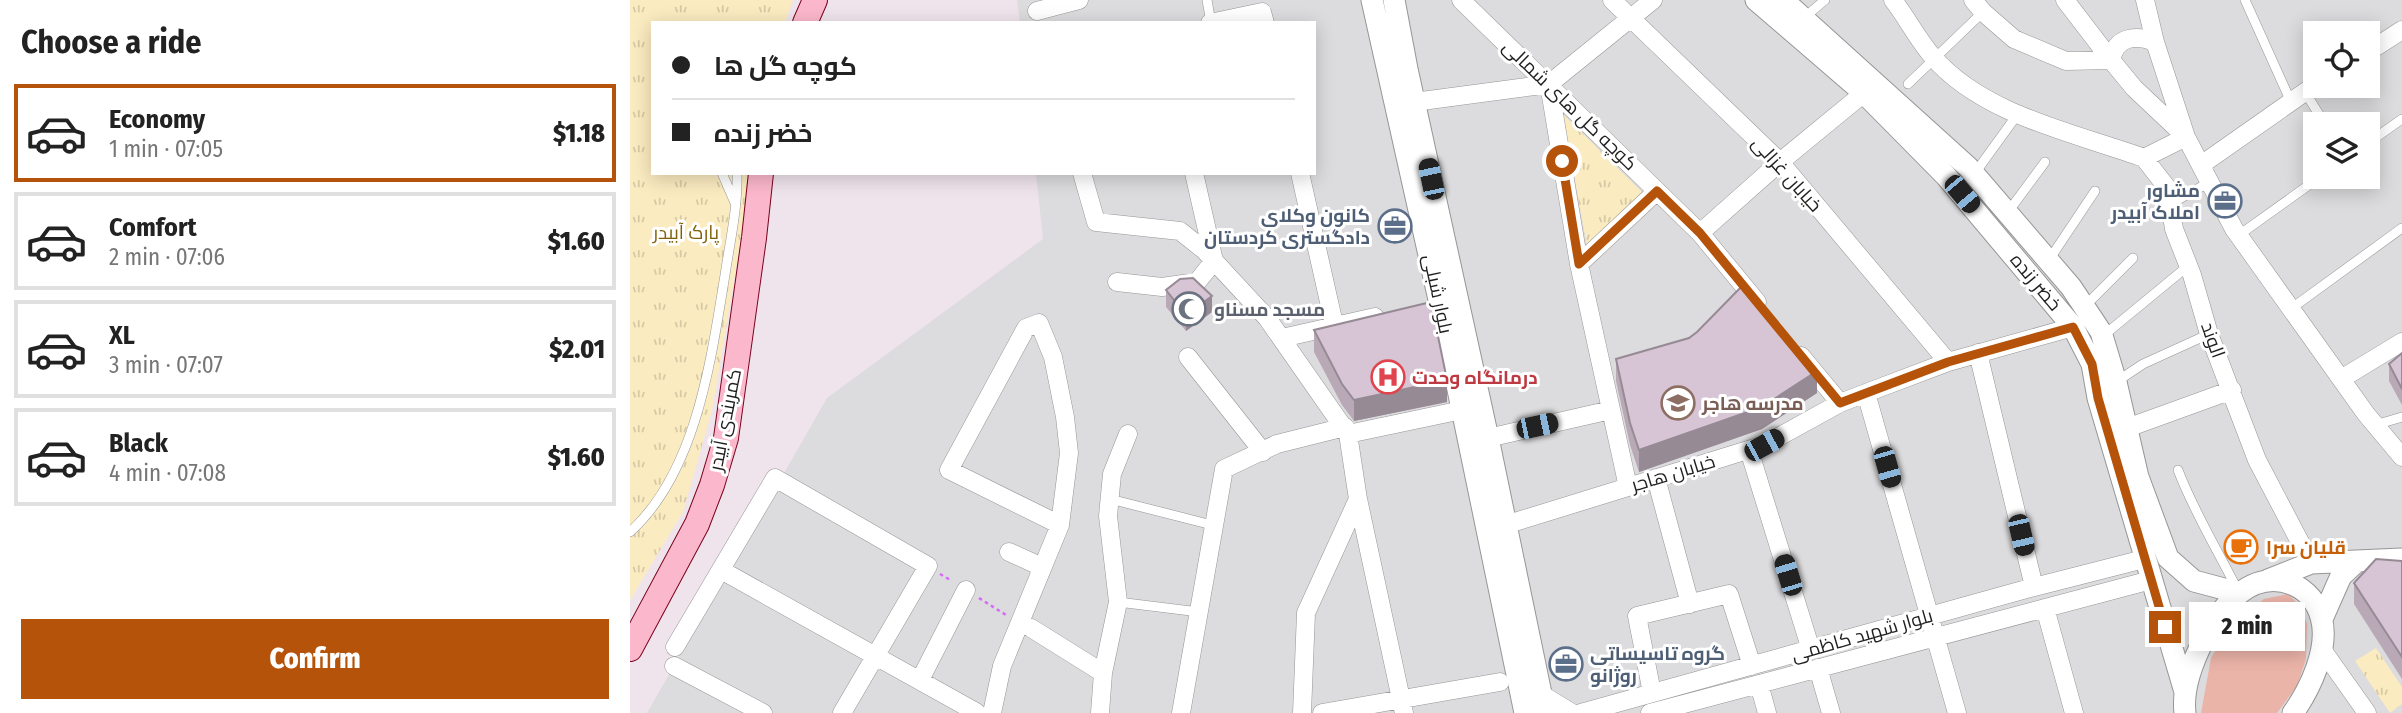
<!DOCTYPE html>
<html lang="en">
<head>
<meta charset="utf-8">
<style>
  body { margin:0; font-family:"Fira Sans Condensed",Cairo,sans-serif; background:#f6f6f6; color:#222; height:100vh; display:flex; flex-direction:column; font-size:26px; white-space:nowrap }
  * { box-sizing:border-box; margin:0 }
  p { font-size:23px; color:#767676 }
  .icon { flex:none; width:38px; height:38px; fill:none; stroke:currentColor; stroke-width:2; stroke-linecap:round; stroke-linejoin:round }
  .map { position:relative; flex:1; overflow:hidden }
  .panel { display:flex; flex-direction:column; background:#fff; width:630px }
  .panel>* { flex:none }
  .top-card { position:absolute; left:21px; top:21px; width:665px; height:154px; border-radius:0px; box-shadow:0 4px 18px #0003; display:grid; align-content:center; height:154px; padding:0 21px; background:#fff }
  .controls { position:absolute; left:1673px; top:21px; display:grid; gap:14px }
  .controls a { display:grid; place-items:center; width:77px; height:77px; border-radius:0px; background:#fff; box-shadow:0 4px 18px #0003; font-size:35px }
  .end { position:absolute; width:32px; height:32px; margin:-16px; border:9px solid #b45309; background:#fff; box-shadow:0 0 0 4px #fff }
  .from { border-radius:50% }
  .bubble { position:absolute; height:49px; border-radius:0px; background:#fff; box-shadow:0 4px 18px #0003; font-size:23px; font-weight:800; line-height:49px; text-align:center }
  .car { position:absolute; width:21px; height:42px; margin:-21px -10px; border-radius:9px; box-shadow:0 0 5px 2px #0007; background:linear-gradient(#222 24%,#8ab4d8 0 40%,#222 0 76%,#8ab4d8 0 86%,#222 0) }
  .top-card b { display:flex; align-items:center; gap:24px; height:66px; font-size:26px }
  .top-card b+b { border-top:2px solid #e0e0e0 }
  .top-card i { width:18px; height:18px; background:#222 }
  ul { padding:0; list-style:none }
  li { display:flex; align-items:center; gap:21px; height:98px; margin:0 14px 10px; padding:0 7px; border:4px solid #e0e0e0; border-radius:0px }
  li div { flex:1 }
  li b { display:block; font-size:26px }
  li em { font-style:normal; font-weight:800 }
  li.selected { border-color:#b45309 }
  li>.icon { width:63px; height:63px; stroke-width:1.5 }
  h2 { padding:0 21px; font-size:32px; line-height:84px }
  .primary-button { display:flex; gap:14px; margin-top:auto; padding:14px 21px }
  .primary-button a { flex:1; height:80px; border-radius:0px; background:#b45309; color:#fff; font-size:28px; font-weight:800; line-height:80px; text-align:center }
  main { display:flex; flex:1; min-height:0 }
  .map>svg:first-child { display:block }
  .residential { fill:#dcdbdd; fill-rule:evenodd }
  .grass { fill:#ebb4a9 }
  .park { fill:url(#park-tufts) }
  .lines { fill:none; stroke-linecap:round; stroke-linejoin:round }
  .service-casing { stroke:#969696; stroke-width:10 }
  .minor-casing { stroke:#969696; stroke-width:19 }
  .tertiary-casing { stroke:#969696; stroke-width:23 }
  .secondary-casing { stroke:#79021e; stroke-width:26 }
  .path { stroke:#d968fd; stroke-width:2.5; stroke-dasharray:3.5 3.5; stroke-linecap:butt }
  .service { stroke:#fff; stroke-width:9 }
  .minor { stroke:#fff; stroke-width:18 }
  .tertiary { stroke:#fff; stroke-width:21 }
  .secondary { stroke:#fbb7cb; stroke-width:24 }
  .wall { fill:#b9a9b7 }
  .shaded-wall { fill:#968a95 }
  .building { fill:#d7c5d5; stroke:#968a95; stroke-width:2 }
  .route { stroke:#b45309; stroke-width:9 }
  .labels { text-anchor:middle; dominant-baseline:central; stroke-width:6; stroke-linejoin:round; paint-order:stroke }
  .street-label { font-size:19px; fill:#1f1f1f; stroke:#fff }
  .service-label { font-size:19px; font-weight:bold; fill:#4e5e75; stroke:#fff; text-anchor:end }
  .park-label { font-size:19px; fill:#806109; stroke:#fff }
  .worship-label { font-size:19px; font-weight:bold; fill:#5b616d; stroke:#fff; text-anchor:start }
  .health-label { font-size:19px; font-weight:bold; fill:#be3a42; stroke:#fff; text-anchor:start }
  .education-label { font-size:19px; font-weight:bold; fill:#785e54; stroke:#fff; text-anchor:start }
  .food-label { font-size:19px; font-weight:bold; fill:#c56008; stroke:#fff; text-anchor:start }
</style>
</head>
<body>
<main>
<section class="panel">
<h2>Choose a ride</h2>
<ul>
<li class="selected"><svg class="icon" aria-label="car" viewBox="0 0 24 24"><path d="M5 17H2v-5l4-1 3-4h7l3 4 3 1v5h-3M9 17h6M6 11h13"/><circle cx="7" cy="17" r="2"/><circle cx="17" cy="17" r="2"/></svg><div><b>Economy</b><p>1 min · 07:05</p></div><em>$1.18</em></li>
<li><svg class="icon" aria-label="car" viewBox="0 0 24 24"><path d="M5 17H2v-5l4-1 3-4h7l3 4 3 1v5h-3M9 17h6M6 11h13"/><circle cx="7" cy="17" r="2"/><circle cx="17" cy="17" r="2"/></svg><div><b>Comfort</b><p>2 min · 07:06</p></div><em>$1.60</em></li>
<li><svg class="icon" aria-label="car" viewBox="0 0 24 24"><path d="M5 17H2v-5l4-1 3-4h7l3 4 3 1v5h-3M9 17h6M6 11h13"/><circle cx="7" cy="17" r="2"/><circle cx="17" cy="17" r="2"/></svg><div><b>XL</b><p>3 min · 07:07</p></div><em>$2.01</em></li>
<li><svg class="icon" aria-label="car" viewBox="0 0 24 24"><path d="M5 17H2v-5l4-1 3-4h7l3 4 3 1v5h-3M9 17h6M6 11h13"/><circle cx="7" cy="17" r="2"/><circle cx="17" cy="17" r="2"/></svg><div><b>Black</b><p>4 min · 07:08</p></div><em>$1.60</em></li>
</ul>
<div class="primary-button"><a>Confirm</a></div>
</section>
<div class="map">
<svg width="1772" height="713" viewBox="0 0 1772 713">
  <defs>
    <pattern id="park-tufts" width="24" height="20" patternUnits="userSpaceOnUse" patternTransform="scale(1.75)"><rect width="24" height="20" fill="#fbebc0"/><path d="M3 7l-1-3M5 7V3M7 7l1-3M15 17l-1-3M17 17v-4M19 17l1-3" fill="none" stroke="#d7c9a5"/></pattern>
  </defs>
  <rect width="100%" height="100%" fill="#f0e4ec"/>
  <path class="residential" d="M 387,0 L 1772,0 L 1772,713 L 17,713 L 197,398 L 413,239 L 406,173 L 684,173 L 684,23 L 390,23 ZM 1685,33 L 1738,33 L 1738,86 L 1685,86 ZM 1685,124 L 1738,124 L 1738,177 L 1685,177 Z"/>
  <path class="grass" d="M 1658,594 L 1671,607 L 1677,624 L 1676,659 L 1667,686 L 1647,713 L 1571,713 L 1581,658 L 1593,638 L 1608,620 L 1634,599 Z"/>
  <path class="park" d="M 0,0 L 163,0 L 155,23 L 23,23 L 23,173 L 118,173 L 118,198 L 82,410 L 53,512 L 0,600 Z
    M 933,114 L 1018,198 L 958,252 Z
    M 1746,648 L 1772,687 L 1772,704 L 1760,713 L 1725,661 Z"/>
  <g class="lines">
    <defs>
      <path id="service" d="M 577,0 L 581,23
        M 1615,0 L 1661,102
        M 1182,11 L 1195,0
        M 1278,84 L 1353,12
        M 1675,92 L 1695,124
        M 1738,143 L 1772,119
        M 92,173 L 105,203
        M 1345,173 L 1387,115
        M 1540,204 L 1580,182
        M 1378,212 L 1415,162
        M 1609,235 L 1690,177
        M 1419,260 L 1465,191
        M 1455,306 L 1503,258
        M 1662,308 L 1772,228
        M 1473,336 L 1558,266
        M 1486,382 L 1513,364 L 1579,334
        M 1745,425 L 1772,417
        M 1548,470 C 1564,512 1588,551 1608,591
        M 480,499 L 586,526
        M 0,532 C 67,471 81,359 95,275 C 100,241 108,207 107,173
        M 488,602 L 569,612"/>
      <path id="minor" d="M 831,0 L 1070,233 L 1127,302
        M 982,0 L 1150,162 L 1318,362
        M 1263,0 C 1277,18 1288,40 1303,57 C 1353,115 1445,133 1514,158
        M 1343,0 L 1353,12 L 1384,39 L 1436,61 L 1481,60
        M 1435,0 L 1481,60
        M 1515,0 L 1525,42
        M 407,11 L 449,0
        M 580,23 L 632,12 L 635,23
        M 1738,52 L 1772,30
        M 919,84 L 949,264 L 998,487
        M 919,84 L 1023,0
        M 784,102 L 919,84
        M 1556,137 L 1504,88 L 1481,60 C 1486,37 1504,34 1525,42 L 1556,137 L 1604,229 L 1736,414 L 1772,457
        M 1514,158 L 1538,189 L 1544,229 L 1562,275 L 1579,334 L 1627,460 L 1681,563
        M 1514,158 L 1556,137
        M 1571,165 L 1685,85
        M 452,173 L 466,222 L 550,231 L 574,250 L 637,318 L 718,434 L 728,499 L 676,613 L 672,713
        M 564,173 L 584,261
        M 670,173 L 704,324
        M 1070,233 L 1150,162 L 1234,93
        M 949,264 L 1027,191
        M 487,282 L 532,287 L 567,282 L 584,261
        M 652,338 L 745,317
        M 1348,353 L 1404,587
        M 1171,356 L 1210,403
        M 558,357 L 633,452
        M 1711,379 L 1772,342
        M 1236,393 L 1327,713
        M 1497,428 L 1602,390
        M 718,434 L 832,410
        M 858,438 L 981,410
        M 1119,450 L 1181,650
        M 1026,478 L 1060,604
        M 728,499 L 774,713
        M 875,525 L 1134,445 L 1210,403 L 1236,393 L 1318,362 L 1443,327
        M 379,552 L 412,567
        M 91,570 L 346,712
        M 1415,608 L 1444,713
        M 401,628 L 473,673
        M 45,647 L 145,478 L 298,566 L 212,713
        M 1691,648 L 1737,713
        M 44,666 L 133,713
        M 1188,668 L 1201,713
        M 290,680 L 336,590
        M 1129,684 L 1137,713
        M 1022,693 L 1007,616 L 1099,594 L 1122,666
        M 911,694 L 942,713
        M 362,713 L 372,666 L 430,525 L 439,453 L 435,417 L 423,357 L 409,323 L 396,328 L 319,470 L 430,525
        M 470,713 L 473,673 L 488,602 L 478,516 L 482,474 L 498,434
        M 551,713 L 594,469 L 647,444 L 715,427
        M 692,713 L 870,682
        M 951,713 L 1404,587 L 1514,559
        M 1020,713 L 1521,580"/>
      <path id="tertiary" d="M 742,0 L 814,322 L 895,713
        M 764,0 L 777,69 L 858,438 L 915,713
        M 1126,0 L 1234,93 L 1316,176 L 1443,327 L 1462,364 L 1468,398 L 1555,692
        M 1153,0 L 1338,167 L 1441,287 L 1471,332 L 1486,382 L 1508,477 L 1538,558 L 1564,581 L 1609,593
        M 1638,580 L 1681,563 L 1772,559
        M 1692,619 L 1711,576 L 1726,562
        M 1555,713 C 1552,688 1562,663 1573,641 C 1590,607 1622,567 1664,585 C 1677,591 1687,603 1691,617 C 1700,648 1680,689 1663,713"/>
      <path id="secondary" d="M 175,23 L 185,0
        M 0,649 L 67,524 L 82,485 L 96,438 L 124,238 L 131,173"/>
    </defs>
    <use href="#service" class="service-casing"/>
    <use href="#minor" class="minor-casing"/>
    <use href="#tertiary" class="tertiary-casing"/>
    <use href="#secondary" class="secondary-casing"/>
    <path class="path" d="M 310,574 L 322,581
      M 349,598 L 376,615"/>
    <use href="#service" class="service"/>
    <use href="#minor" class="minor"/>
    <use href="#tertiary" class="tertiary"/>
    <use href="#secondary" class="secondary"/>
  </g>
  <path class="wall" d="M 536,290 L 582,312 L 556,331 L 536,307 Z
    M 684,330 L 817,402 L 724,421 L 712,405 L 684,352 Z
    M 1772,353 L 1772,405 L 1759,381 L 1759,364 Z
    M 986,359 L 1187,393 L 1132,429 L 1009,472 L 1000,445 L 986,381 Z
    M 1772,561 L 1772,679 L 1724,604 L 1724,583 Z"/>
  <path class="shaded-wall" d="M 582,296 L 582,312 L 556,331 L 556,315 Z
    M 1187,371 L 1187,393 L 1132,429 L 1009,472 L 1009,450 Z
    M 817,380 L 817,402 L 724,421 L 724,400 Z"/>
  <path class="building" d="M 563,278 L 582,296 L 556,315 L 536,290 L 550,279 Z
    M 1114,284 L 1187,371 L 1132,407 L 1009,450 L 1000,423 L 986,359 L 1059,338 L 1067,332 Z
    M 801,302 L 817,380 L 724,400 L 712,384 L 684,330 Z
    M 1772,353 L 1772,389 L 1759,364 Z
    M 1746,559 L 1772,561 L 1772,657 L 1724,583 Z"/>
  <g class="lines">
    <path class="route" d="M 932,161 L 949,264 L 1027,191 L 1070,233 L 1210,403 L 1318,362 L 1443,327 L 1462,364 L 1468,398 L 1535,627"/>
  </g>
  <defs>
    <symbol id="office-ring" viewBox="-11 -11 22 22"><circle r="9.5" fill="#fff" stroke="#5c6f8a" stroke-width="1.5"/><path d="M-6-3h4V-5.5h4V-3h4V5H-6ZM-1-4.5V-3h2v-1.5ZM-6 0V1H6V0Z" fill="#5c6f8a"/></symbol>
    <symbol id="mosque-ring" viewBox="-11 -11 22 22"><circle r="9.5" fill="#fff" stroke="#6b7280" stroke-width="1.5"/><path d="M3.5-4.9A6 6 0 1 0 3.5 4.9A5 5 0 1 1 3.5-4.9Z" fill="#6b7280"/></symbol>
    <symbol id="hospital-ring" viewBox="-11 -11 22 22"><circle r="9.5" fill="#fff" stroke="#e0444e" stroke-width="1.5"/><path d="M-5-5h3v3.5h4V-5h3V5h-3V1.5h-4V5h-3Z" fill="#e0444e"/></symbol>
    <symbol id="school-ring" viewBox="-11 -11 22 22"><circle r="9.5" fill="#fff" stroke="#8d6e63" stroke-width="1.5"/><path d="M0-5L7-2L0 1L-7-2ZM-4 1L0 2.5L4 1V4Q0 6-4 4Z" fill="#8d6e63"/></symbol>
    <symbol id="cafe-ring" viewBox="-11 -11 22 22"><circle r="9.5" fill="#fff" stroke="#e8710a" stroke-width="1.5"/><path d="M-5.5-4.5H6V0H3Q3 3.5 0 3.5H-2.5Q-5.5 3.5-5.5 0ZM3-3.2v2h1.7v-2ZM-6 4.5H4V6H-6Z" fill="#e8710a"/></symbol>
  </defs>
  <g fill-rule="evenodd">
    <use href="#office-ring" x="1576" y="182" width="38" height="38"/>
    <use href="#office-ring" x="746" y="207" width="38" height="38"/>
    <use href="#mosque-ring" x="540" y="290" width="38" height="38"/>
    <use href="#hospital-ring" x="739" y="358" width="38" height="38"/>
    <use href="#school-ring" x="1029" y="384" width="38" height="38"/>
    <use href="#cafe-ring" x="1592" y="528" width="38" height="38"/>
    <use href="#office-ring" x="917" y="645" width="38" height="38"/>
  </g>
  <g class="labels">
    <g class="street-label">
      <text transform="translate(940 105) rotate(44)">کوچه گل های شمالی</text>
      <text transform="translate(1157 174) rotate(48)">خیابان غزالی</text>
      <text transform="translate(1406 282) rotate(50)">خضر زنده</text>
      <text transform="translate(808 294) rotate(78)">بلوار شبلی</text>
      <text transform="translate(1583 340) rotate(70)">الوند</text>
      <text transform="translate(95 420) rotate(-79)">کمربندی آبیدر</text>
      <text transform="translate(1043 473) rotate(-17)">خیابان هاجر</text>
      <text transform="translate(1232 635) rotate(-16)">بلوار شهید کاظمی</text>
    </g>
    <g class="service-label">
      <text x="1570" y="190">مشاور<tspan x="1570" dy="22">املاک آبیدر</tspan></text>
      <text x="740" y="215">کانون وکلای<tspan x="740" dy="22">دادگستری کردستان</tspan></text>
      <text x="960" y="653" text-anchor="start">گروه تاسیساتی<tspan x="960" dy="22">روژانو</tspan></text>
    </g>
    <g class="park-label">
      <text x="56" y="232">پارک آبیدر</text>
    </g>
    <g class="worship-label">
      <text x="584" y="309">مسجد مسناو</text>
    </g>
    <g class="health-label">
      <text x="782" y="377">درمانگاه وحدت</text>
    </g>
    <g class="education-label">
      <text x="1072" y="403">مدرسه هاجر</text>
    </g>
    <g class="food-label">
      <text x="1636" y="547">قلیان سرا</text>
    </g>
  </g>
</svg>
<div class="controls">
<a><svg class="icon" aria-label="locate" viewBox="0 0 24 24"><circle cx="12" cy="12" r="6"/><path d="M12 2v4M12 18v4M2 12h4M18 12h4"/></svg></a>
<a><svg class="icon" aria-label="layers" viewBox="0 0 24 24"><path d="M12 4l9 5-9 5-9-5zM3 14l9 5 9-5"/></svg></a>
</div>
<i class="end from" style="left:932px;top:161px"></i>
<i class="end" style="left:1535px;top:627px"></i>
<div class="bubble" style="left:1559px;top:602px;width:116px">2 min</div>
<i class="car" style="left:801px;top:179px;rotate:348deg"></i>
<i class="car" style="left:1332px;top:194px;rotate:140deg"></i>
<i class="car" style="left:907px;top:426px;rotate:78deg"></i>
<i class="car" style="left:1134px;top:445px;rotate:61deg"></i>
<i class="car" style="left:1257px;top:467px;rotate:164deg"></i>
<i class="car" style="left:1391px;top:535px;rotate:167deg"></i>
<i class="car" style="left:1158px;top:575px;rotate:343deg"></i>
<div class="top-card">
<b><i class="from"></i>کوچه گل ها</b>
<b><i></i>خضر زنده</b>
</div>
</div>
</main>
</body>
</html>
